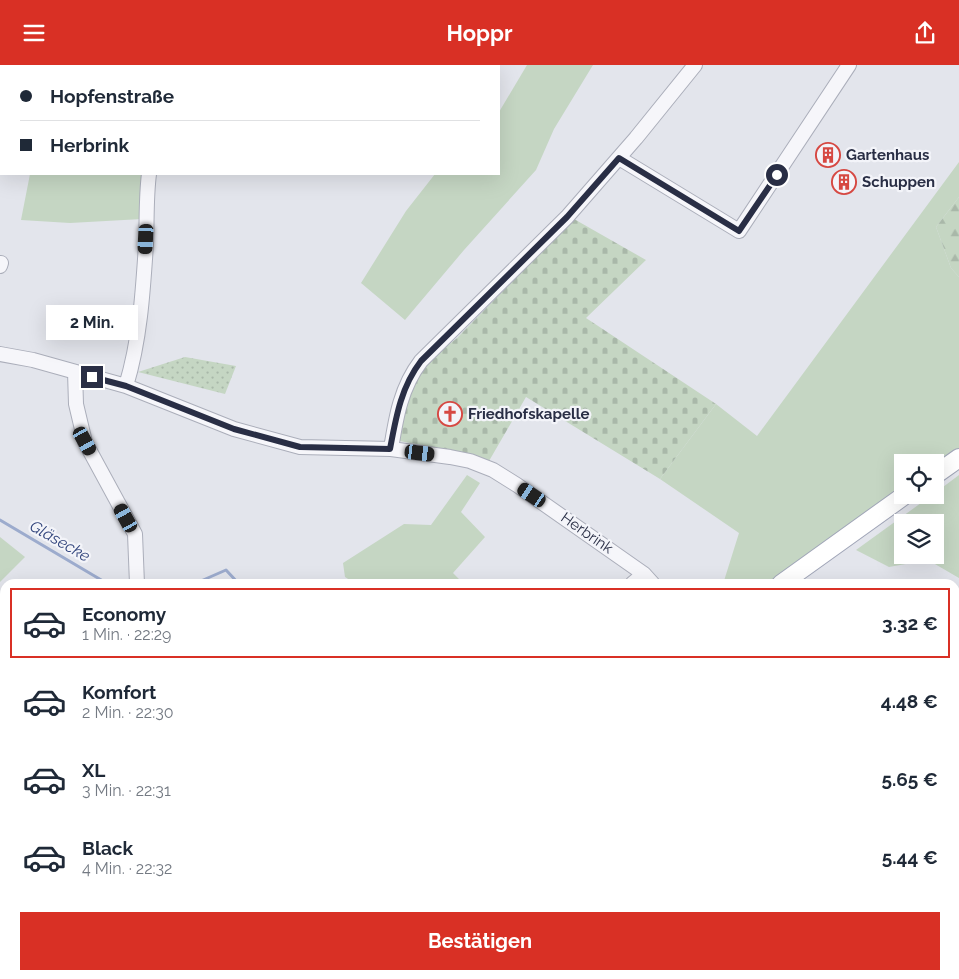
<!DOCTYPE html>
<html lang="de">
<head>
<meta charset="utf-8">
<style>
  body { margin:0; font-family:Raleway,sans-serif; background:#f6f6f7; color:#1f2937; height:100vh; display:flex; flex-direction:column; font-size:19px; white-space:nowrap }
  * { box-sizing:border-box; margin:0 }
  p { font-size:16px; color:#747a83 }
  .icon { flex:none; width:28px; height:28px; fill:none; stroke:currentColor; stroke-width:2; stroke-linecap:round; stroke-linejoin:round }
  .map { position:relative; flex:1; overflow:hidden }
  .drawer { position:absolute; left:0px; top:514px; width:960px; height:401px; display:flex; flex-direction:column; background:#fff; border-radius:15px 15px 0 0; box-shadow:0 5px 20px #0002 }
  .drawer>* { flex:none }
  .hud { position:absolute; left:0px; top:0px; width:500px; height:110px; box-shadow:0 5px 20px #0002; display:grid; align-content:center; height:110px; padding:0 20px; background:#fff }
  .fabs { position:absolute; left:894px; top:389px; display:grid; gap:10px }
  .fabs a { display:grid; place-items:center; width:50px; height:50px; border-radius:0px; background:#fff; box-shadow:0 5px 20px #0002; font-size:25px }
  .end { position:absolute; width:22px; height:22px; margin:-11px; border:6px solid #292e45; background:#fff; box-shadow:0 0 0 2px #fff }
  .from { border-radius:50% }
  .bubble { position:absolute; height:35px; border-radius:0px; background:#fff; box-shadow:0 5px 20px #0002; font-size:16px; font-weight:700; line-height:35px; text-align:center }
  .car { position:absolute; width:15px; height:30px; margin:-15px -8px; border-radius:6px; box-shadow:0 0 4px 1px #0007; background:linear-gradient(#222 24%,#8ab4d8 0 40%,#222 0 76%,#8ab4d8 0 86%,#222 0) }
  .hud b { display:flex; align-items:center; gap:18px; height:48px; font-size:19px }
  .hud b+b { border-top:1px solid #e0e1e3 }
  .hud i { width:12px; height:12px; background:#1f2937 }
  ul { padding:9px 0 0; list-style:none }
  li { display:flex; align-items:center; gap:15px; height:70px; margin:0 10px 8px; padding:0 10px; border:2px solid transparent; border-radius:0px }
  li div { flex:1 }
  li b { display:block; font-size:19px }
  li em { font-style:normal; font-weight:700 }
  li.on { border-color:#d93025 }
  li>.icon { width:45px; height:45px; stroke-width:1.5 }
  .cta { display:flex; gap:10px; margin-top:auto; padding:10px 20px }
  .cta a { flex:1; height:58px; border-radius:0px; background:#d93025; color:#fff; font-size:20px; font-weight:700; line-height:58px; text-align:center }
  header { display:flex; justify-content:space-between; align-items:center; height:65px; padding:0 20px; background:#d93025; color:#fff; font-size:22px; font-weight:700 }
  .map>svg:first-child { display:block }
  .green { fill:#c5d6c3; fill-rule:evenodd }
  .forest { fill:url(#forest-firs) }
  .cemetery { fill:url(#cemetery-stones) }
  .garden { fill:url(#garden-dots) }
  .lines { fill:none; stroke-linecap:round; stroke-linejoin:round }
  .stream { stroke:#9cabcd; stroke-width:3 }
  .minor-casing { stroke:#abaeba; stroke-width:16 }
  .major-casing { stroke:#a1a6b8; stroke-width:20 }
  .minor { stroke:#f6f6fa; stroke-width:14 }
  .major { stroke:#fff; stroke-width:18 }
  .route { stroke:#292e45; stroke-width:6 }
  .labels { text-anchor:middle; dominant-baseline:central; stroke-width:4.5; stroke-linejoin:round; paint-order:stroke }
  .poi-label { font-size:15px; font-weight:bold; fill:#292e45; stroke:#f3f4f9; text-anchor:start }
  .street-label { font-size:15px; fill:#292e45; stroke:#f3f4f9 }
  .water-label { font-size:16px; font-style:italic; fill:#31447c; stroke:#f3f4f9 }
</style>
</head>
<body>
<header><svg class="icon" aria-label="menu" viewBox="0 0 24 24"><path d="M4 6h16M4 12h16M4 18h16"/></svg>Hoppr<svg class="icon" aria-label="share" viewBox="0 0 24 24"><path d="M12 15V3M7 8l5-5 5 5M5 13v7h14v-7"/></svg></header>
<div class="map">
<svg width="959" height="914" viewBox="0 0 959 914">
  <defs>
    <pattern id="forest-firs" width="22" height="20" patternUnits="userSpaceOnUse" patternTransform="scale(1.25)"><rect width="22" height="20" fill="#c5d6c3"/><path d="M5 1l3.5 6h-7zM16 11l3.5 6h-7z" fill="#a9b8a9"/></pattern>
    <pattern id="cemetery-stones" width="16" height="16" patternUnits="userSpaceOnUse" patternTransform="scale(1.25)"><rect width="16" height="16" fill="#c5d6c3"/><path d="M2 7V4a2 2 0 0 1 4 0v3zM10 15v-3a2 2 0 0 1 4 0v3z" fill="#a9b8a9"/></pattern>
    <pattern id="garden-dots" width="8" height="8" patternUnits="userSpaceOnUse" patternTransform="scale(1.25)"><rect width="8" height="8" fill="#c5d6c3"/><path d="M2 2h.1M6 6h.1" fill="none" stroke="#a9b8a9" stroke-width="1.8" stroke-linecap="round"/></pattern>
  </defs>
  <rect width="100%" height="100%" fill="#e3e5ec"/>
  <path class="green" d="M 527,0 L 593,0 L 554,64 L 536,105 L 464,185 L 405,255 L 361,218 L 406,146 L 435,109 L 499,109 L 499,47 Z
    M 959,97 L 959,132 L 936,162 L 951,203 L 959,212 L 959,393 L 935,410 L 935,398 L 902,398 L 902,430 L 784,519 L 723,519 L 739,468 L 660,414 L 716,339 L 757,371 Z
    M 30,109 L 144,109 L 142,154 L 70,158 L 21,155 Z
    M 467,410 L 480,418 L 461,447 L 485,472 L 453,508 L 464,519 L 356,519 L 345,512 L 343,498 L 404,459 L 431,460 Z
    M 959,410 L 959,513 L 928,495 L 889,502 L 856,485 L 932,430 L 935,430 L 935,428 ZM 902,458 L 935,458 L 935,490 L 902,490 Z
    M 0,472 L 25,492 L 0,517 Z
    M 0,605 L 5,608 L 5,688 L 0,693 Z
    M 959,645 L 959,914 L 722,914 L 723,910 L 955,910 L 955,650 Z"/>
  <path class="forest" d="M 959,132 L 959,212 L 951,203 L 936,162 Z"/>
  <path class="cemetery" d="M 574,154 L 646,195 L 586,253 L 716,339 L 660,414 L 526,332 L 489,396 L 462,387 L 399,376 L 405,346 L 411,324 L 425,299 L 457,273 Z"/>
  <path class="garden" d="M 185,292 L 236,301 L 225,329 L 138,307 Z"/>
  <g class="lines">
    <path class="stream" d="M 0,455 L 108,519
      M 194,519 L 226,505 L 239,519
      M 955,535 L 959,534
      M 331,914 L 332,910"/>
    <defs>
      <path id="minor" d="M 195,1 L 197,0
        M 302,1 L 302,0
        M 372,1 L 372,0
        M 619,93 L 739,166 L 849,0
        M 0,201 L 1,198
        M 0,289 L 33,295 L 126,321 L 234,364 L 300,382 L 391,384 L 450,392 L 470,396 L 493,405 L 517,420 L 644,509 L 653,519
        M 75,307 L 76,339 L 85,377 L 135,469 L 137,519
        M 126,321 C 140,275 143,226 146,179 C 147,155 146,132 149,109
        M 391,384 C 396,352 401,322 421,296 L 567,152 L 636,73 L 695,0
        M 632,519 L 644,509
        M 0,751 L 5,748
        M 0,890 L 5,898
        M 13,910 L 15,914
        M 164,910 L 167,914
        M 289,910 L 292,914
        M 368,910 L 370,914
        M 314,914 L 320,910"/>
      <path id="major" d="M 935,410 L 959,393
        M 781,519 L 905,430
        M 498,914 L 499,910"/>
    </defs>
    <use href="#minor" class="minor-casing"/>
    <use href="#major" class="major-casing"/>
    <use href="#minor" class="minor"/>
    <use href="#major" class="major"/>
  </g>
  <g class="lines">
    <path class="route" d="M 92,312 L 126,321 L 234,364 L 300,382 L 390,384 C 396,352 401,322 421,296 L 567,152 L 619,93 L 739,166 L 777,110"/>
  </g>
  <defs>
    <symbol id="building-ring" viewBox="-11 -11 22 22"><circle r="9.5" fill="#f3f4f9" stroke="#d64842" stroke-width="1.5"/><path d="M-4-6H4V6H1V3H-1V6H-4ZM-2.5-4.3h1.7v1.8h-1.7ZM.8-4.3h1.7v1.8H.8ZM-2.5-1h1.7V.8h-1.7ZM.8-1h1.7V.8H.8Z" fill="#d64842"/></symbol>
    <symbol id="church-ring" viewBox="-11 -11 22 22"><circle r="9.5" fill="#f3f4f9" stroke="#d64842" stroke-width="1.5"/><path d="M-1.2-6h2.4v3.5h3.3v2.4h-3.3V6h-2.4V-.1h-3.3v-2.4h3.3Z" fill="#d64842"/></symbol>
  </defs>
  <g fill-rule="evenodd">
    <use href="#building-ring" x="814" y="76" width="28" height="28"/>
    <use href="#building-ring" x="830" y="103" width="28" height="28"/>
    <use href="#church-ring" x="436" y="335" width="28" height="28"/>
  </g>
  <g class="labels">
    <g class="poi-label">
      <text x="846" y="90">Gartenhaus</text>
      <text x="862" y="117">Schuppen</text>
      <text x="468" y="349">Friedhofskapelle</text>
    </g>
    <g class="street-label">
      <text transform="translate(587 468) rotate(35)">Herbrink</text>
    </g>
    <g class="water-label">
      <text transform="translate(60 476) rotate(30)">Gläsecke</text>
    </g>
  </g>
</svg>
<div class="fabs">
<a><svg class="icon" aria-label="locate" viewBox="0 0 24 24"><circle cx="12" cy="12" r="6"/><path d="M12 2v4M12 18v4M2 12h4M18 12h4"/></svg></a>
<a><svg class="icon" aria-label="layers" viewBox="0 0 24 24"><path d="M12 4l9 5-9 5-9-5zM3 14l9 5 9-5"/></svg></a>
</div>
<i class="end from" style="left:777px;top:110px"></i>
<i class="end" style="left:92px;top:312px"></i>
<div class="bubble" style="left:46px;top:240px;width:92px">2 Min.</div>
<i class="car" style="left:146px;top:174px;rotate:183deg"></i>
<i class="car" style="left:85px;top:376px;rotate:151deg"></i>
<i class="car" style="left:420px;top:388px;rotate:97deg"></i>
<i class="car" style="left:532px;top:430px;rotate:304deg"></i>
<i class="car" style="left:126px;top:453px;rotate:331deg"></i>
<div class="hud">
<b><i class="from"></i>Hopfenstraße</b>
<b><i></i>Herbrink</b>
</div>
<section class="drawer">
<ul>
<li class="on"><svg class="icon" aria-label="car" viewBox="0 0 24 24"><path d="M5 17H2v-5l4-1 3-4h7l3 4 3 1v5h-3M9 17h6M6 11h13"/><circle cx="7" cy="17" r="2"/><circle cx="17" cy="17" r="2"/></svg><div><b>Economy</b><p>1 Min. · 22:29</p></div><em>3.32 €</em></li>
<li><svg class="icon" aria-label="car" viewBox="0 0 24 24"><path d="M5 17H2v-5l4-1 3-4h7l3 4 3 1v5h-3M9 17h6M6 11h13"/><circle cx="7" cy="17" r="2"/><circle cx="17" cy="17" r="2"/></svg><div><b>Komfort</b><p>2 Min. · 22:30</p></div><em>4.48 €</em></li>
<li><svg class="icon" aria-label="car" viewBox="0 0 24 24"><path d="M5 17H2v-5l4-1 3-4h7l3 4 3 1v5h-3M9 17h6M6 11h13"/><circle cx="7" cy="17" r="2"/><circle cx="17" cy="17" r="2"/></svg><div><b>XL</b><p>3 Min. · 22:31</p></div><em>5.65 €</em></li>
<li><svg class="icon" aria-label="car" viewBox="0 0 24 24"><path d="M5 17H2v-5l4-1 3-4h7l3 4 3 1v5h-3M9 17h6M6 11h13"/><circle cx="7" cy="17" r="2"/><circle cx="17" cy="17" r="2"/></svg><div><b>Black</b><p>4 Min. · 22:32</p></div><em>5.44 €</em></li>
</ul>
<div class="cta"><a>Bestätigen</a></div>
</section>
</div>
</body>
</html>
